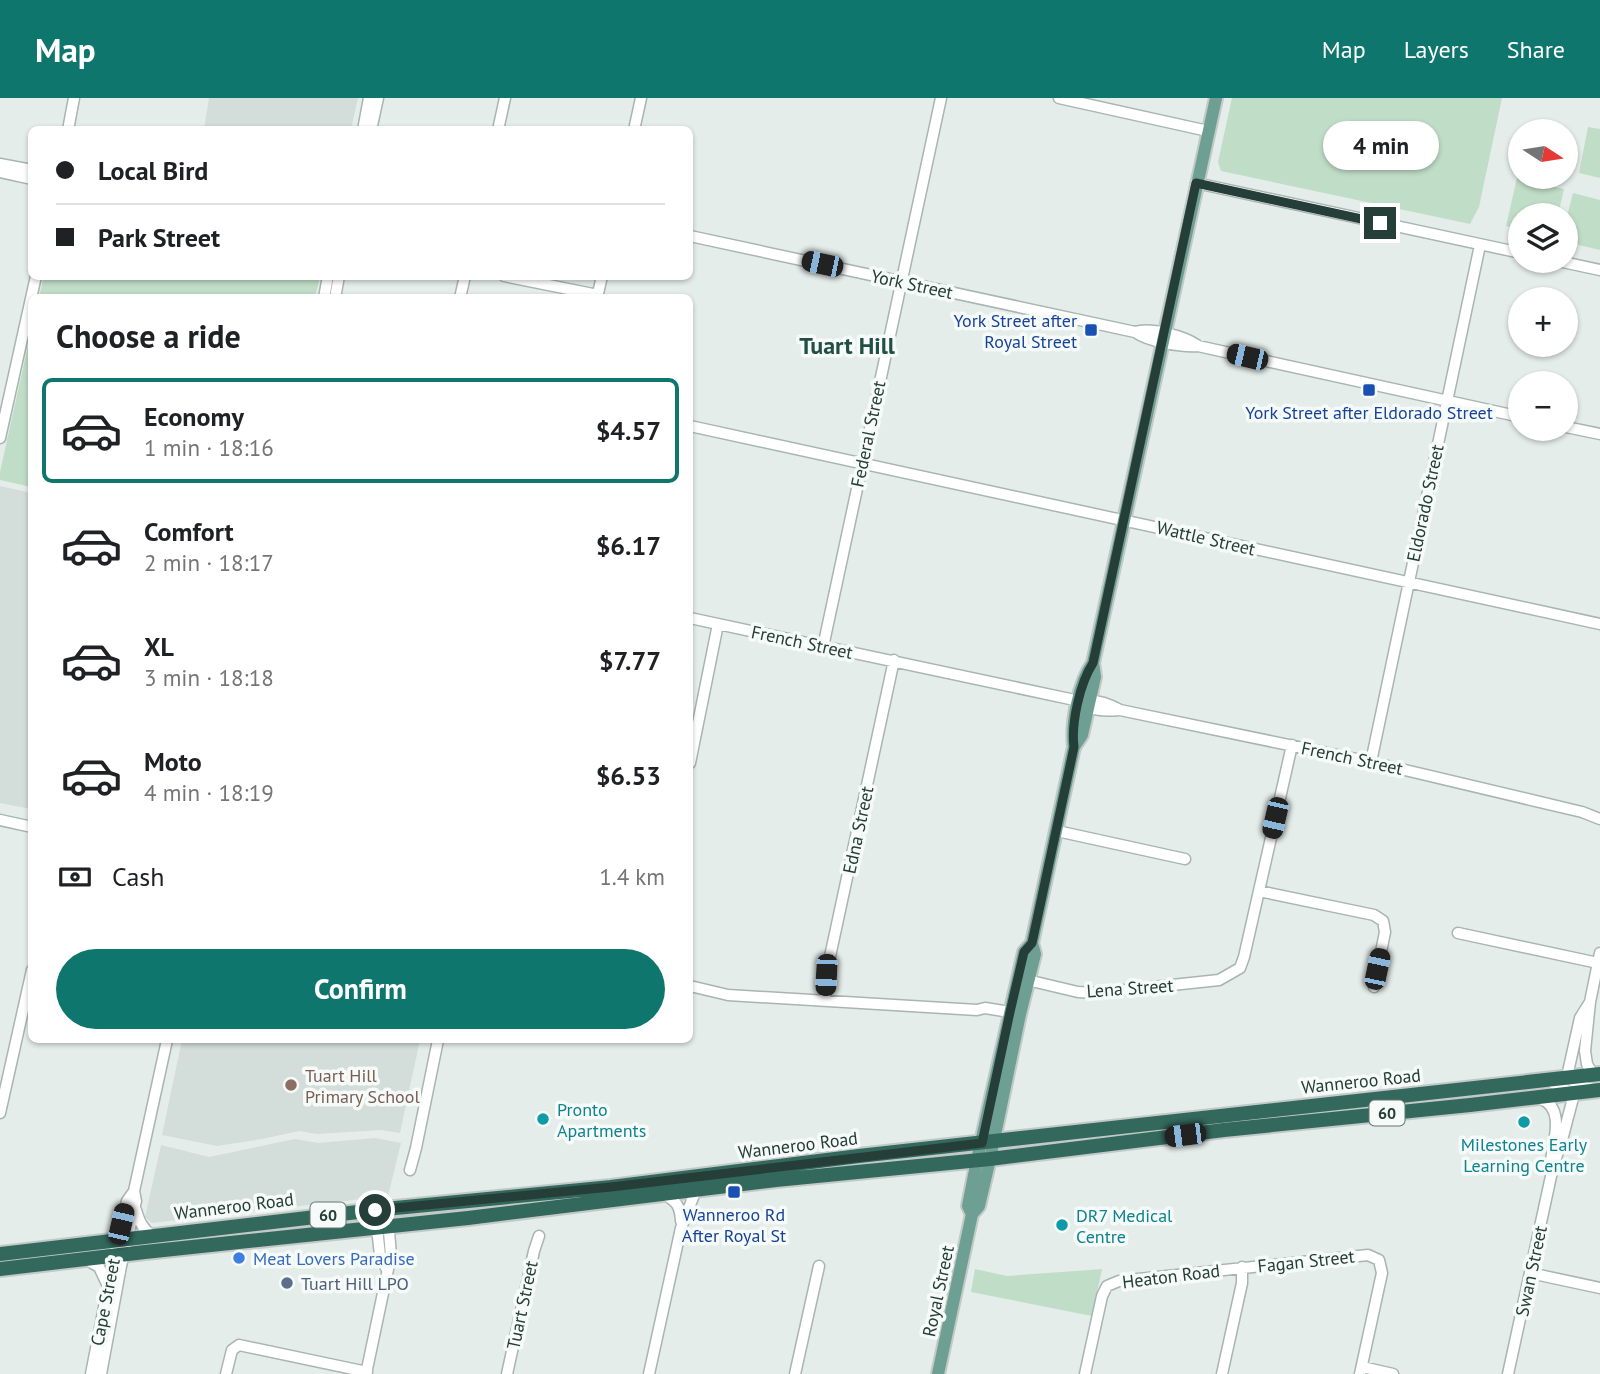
<!DOCTYPE html>
<html lang="en">
<head>
<meta charset="utf-8">
<style>
  body { margin:0; font-family:"PT Sans",sans-serif; background:#f2f2f2; color:#202124; height:100vh; display:flex; flex-direction:column; font-size:26px; white-space:nowrap }
  * { box-sizing:border-box; margin:0 }
  p { font-size:23px; color:#757577 }
  .icon { flex:none; width:38px; height:38px; fill:none; stroke:currentColor; stroke-width:2; stroke-linecap:round; stroke-linejoin:round }
  .map { position:relative; flex:1; overflow:hidden }
  .sheet { position:absolute; left:28px; top:196px; width:665px; height:749px; display:flex; flex-direction:column; background:#fff; border-radius:10px; box-shadow:0 2px 5px #0004 }
  .sheet>* { flex:none }
  .banner { position:absolute; left:28px; top:28px; width:665px; height:154px; border-radius:10px; box-shadow:0 2px 5px #0004; display:grid; align-content:center; height:154px; padding:0 28px; background:#fff }
  .needle { width:46px; rotate:102deg }
  .tools { position:absolute; left:1508px; top:21px; display:grid; gap:14px }
  .tools a { display:grid; place-items:center; width:70px; height:70px; border-radius:50%; background:#fff; box-shadow:0 2px 5px #0004; font-size:35px }
  .end { position:absolute; width:32px; height:32px; margin:-16px; border:9px solid #253e37; background:#fff; box-shadow:0 0 0 4px #fff }
  .from { border-radius:50% }
  .bubble { position:absolute; height:49px; border-radius:24px; background:#fff; box-shadow:0 2px 5px #0004; font-size:23px; font-weight:800; line-height:49px; text-align:center }
  .car { position:absolute; width:21px; height:42px; margin:-21px -10px; border-radius:9px; box-shadow:0 0 5px 2px #0007; background:linear-gradient(#222 24%,#8ab4d8 0 40%,#222 0 76%,#8ab4d8 0 86%,#222 0) }
  .banner b { display:flex; align-items:center; gap:24px; height:66px; font-size:26px }
  .banner b+b { border-top:2px solid #e0e0e0 }
  .banner i { width:18px; height:18px; background:#202124 }
  ul { padding:0; list-style:none }
  li { display:flex; align-items:center; gap:21px; height:105px; margin:0 14px 10px; padding:0 14px; border:4px solid transparent; border-radius:10px }
  li div { flex:1 }
  li b { display:block; font-size:26px }
  li em { font-style:normal; font-weight:800 }
  li.selected { border-color:#0f766e }
  li>.icon { width:63px; height:63px; stroke-width:1.5 }
  h2 { padding:0 28px; font-size:32px; line-height:84px }
  .pay { display:flex; align-items:center; gap:18px; height:77px; padding:0 28px; font-size:26px }
  .pay p { margin-inline-start:auto }
  .action { display:flex; gap:14px; margin-top:auto; padding:14px 28px }
  .action a { flex:1; height:80px; border-radius:42px; background:#0f766e; color:#fff; font-size:28px; font-weight:800; line-height:80px; text-align:center }
  header { display:flex; align-items:center; gap:42px; box-sizing:border-box; height:98px; padding:0 35px; background:#0f766e; color:#fff }
  header strong { font-size:33px }
  nav { display:flex; gap:38px; margin-inline-start:auto; font-size:24px }
  .map>svg:first-child { display:block }
  .built { fill:#d3ddd9 }
  .green { fill:#c0ddc7 }
  .lines { fill:none; stroke-linecap:round; stroke-linejoin:round }
  .minor-casing { stroke:#a8b5b1; stroke-width:13 }
  .major-casing { stroke:#c2c9c7; stroke-width:16 }
  .highway-casing { stroke:#c2c9c7; stroke-width:18 }
  .minor { stroke:#fff; stroke-width:10 }
  .major { stroke:#6da092; stroke-width:12 }
  .highway { stroke:#33685d; stroke-width:14 }
  .route { stroke:#253e37; stroke-width:9 }
  .transit-dot { fill:#1a4fb4; stroke:#f6faf8; stroke-width:2.5 }
  .education-dot { fill:#8d6e63; stroke:#f6faf8; stroke-width:2.5 }
  .culture-dot { fill:#0f9aa8; stroke:#f6faf8; stroke-width:2.5 }
  .shop-dot { fill:#3f7fe0; stroke:#f6faf8; stroke-width:2.5 }
  .service-dot { fill:#5c6f8a; stroke:#f6faf8; stroke-width:2.5 }
  .labels { text-anchor:middle; dominant-baseline:central; stroke-width:7; stroke-linejoin:round; paint-order:stroke }
  .shield { fill:#f6faf8; stroke:#647671; stroke-width:2 }
  .shield-label { font-size:16px; font-weight:bold; fill:#253e37 }
  .street-label { font-size:18px; fill:#253e37; stroke:#f6faf8 }
  .transit-label { font-size:18px; fill:#164399; stroke:#f6faf8 }
  .education-label { font-size:18px; fill:#785e54; stroke:#f6faf8; text-anchor:start }
  .culture-label { font-size:18px; fill:#0d838f; stroke:#f6faf8; text-anchor:start }
  .shop-label { font-size:18px; fill:#366cbe; stroke:#f6faf8; text-anchor:start }
  .service-label { font-size:18px; fill:#4e5e75; stroke:#f6faf8; text-anchor:start }
  .district-label { font-size:24px; font-weight:bold; fill:#224f44; stroke:#f6faf8 }
</style>
</head>
<body>
<header>
<strong>Map</strong>
<nav><a>Map</a><a>Layers</a><a>Share</a></nav>
</header>
<div class="map">
<svg width="1600" height="1276" viewBox="0 0 1600 1276">
  <rect width="100%" height="100%" fill="#e5edea"/>
  <path class="built" d="M 209,0 L 358,0 L 351,31 L 204,31 Z
    M 0,388 L 31,395 L 31,711 L 0,705 Z
    M 182,942 L 420,942 L 400,1035 L 381,1032 L 317,1036 L 299,1033 L 262,1041 L 217,1048 L 162,1037 Z
    M 375,1040 L 401,1045 L 388,1098 L 152,1125 L 145,1119 L 161,1047 L 209,1059 L 295,1041 L 318,1045 Z"/>
  <path class="green" d="M 1232,0 L 1502,0 L 1479,109 L 1470,126 L 1221,73 L 1218,64 Z
    M 1588,29 L 1600,31 L 1600,80 L 1579,75 Z
    M 1517,80 L 1564,91 L 1558,117 L 1521,117 L 1521,131 L 1506,128 Z
    M 1573,95 L 1600,102 L 1600,152 L 1566,144 L 1566,122 Z
    M 44,178 L 320,178 L 320,179 L 315,199 L 39,199 Z
    M 31,234 L 31,389 L 0,382 L 0,374 Z
    M 975,1171 L 1007,1178 L 1102,1171 L 1092,1218 L 971,1194 Z"/>
  <g class="lines">
    <defs>
      <path id="minor" d="M 1059,0 L 1208,33
        M 68,32 L 74,0
        M 363,32 L 369,0
        M 371,32 L 378,0
        M 498,32 L 505,0
        M 634,32 L 641,0
        M 0,66 L 32,72
        M 0,74 L 32,81
        M 1196,85 L 1521,155
        M 690,138 L 1135,234 C 1149,244 1180,249 1198,248 L 1521,319
        M 1558,163 L 1600,172
        M 504,178 L 598,197
        M 324,200 L 328,178
        M 335,200 L 339,178
        M 460,200 L 465,178
        M 597,200 L 602,178
        M 1135,234 C 1151,229 1184,238 1197,247
        M 690,328 L 1600,526
        M 1566,329 L 1600,336
        M 0,340 L 36,178
        M 690,520 L 1070,601 C 1077,603 1081,606 1088,609 C 1097,613 1109,613 1119,612
        M 823,549 L 941,0
        M 1083,603 C 1096,601 1109,606 1120,612 L 1371,664 L 1582,714 L 1600,721
        M 1371,664 L 1480,147
        M 690,665 L 718,526
        M 0,722 L 32,729
        M 1057,733 L 1185,761
        M 1259,793 L 1374,817 L 1383,823 L 1385,834 L 1374,889
        M 1458,835 L 1598,865
        M 1023,881 L 1078,894 L 1097,895 L 1219,882 L 1240,870 L 1244,859 L 1292,647
        M 690,888 L 728,897 L 977,912 L 985,910 L 1016,915
        M 825,902 L 826,877 L 894,562
        M 1590,904 L 1580,920 L 1568,974 C 1568,986 1583,988 1593,991
        M 1593,977 L 1587,966 L 1585,953 L 1590,904 L 1600,855
        M 1540,1001 C 1565,1008 1554,1042 1551,1062
        M 0,1015 L 32,872
        M 410,1072 L 416,1050 L 438,942
        M 663,1095 C 676,1104 680,1106 681,1123
        M 136,1112 C 139,1122 142,1131 152,1137
        M 375,1112 L 380,1157 L 387,1172
        M 85,1161 L 99,1169 L 108,1188
        M 1530,1175 L 1600,1190
        M 1362,1269 L 1393,1276
        M 91,1276 L 114,1158 L 127,1103 L 134,1093
        M 101,1276 L 121,1168 L 136,1103 L 134,1093 L 167,942
        M 226,1276 L 232,1252 L 239,1247 L 367,1274
        M 366,1276 L 391,1157 L 387,1111
        M 507,1276 L 534,1153 L 539,1138
        M 649,1276 L 681,1130 L 696,1092
        M 795,1276 L 819,1168
        M 1085,1276 L 1102,1198 L 1107,1188 L 1119,1183 L 1368,1157 L 1379,1162 L 1382,1175 L 1360,1276
        M 1222,1276 L 1242,1185 L 1242,1169
        M 1508,1276 L 1553,1069 L 1562,1042 L 1573,1000 L 1572,995 L 1549,983"/>
      <path id="major" d="M 1074,649 L 1082,637 L 1095,579 L 1093,565 L 1216,0
        M 972,1116 L 979,1108 L 990,1061 L 1020,916 L 1035,856 L 1032,845 L 1074,649 C 1071,625 1079,585 1093,565
        M 938,1276 L 972,1116 L 968,1108 L 977,1062 L 1024,854 L 1032,845"/>
      <path id="highway" d="M 0,1156 L 375,1112 L 611,1089 L 859,1058 L 1600,976
        M 0,1171 L 145,1154 L 468,1120 L 776,1082 L 990,1061 L 1224,1032 L 1470,1007 L 1600,992"/>
    </defs>
    <use href="#minor" class="minor-casing"/>
    <use href="#major" class="major-casing"/>
    <use href="#highway" class="highway-casing"/>
    <use href="#minor" class="minor"/>
    <use href="#major" class="major"/>
    <use href="#highway" class="highway"/>
  </g>
  <g class="lines">
    <path class="route" d="M 375,1112 L 611,1089 L 982,1045 L 1010,914 L 1024,854 L 1032,845 L 1074,649 C 1071,625 1080,585 1093,565 L 1196,85 L 1380,125"/>
  </g>
  <g class="transit-dot">
    <rect x="1084" y="225" width="14" height="14" rx="3.5"/>
    <rect x="1362" y="285" width="14" height="14" rx="3.5"/>
    <rect x="727" y="1087" width="14" height="14" rx="3.5"/>
  </g>
  <circle class="education-dot" cx="291" cy="987" r="7"/>
  <g class="culture-dot">
    <circle cx="543" cy="1021" r="7"/>
    <circle cx="1524" cy="1024" r="7"/>
    <circle cx="1062" cy="1127" r="7"/>
  </g>
  <circle class="shop-dot" cx="239" cy="1160" r="7"/>
  <circle class="service-dot" cx="287" cy="1185" r="7"/>
  <g class="labels">
    <g class="shield">
      <rect x="1369.5" y="1002.5" width="35" height="25" rx="5"/>
      <rect x="310.5" y="1104.5" width="35" height="25" rx="5"/>
    </g>
    <g class="shield-label">
      <text x="1387" y="1015">60</text>
      <text x="328" y="1117">60</text>
    </g>
    <g class="street-label">
      <text transform="translate(912 186) rotate(12)">York Street</text>
      <text transform="translate(868 336) rotate(-78)">Federal Street</text>
      <text transform="translate(1425 405) rotate(-78)">Eldorado Street</text>
      <text transform="translate(1206 440) rotate(13)">Wattle Street</text>
      <text transform="translate(802 544) rotate(12)">French Street</text>
      <text transform="translate(1352 660) rotate(12)">French Street</text>
      <text transform="translate(858 732) rotate(-78)">Edna Street</text>
      <text transform="translate(1130 890) rotate(-4)">Lena Street</text>
      <text transform="translate(1361 983) rotate(-6)">Wanneroo Road</text>
      <text transform="translate(798 1047) rotate(-7)">Wanneroo Road</text>
      <text transform="translate(234 1108) rotate(-7)">Wanneroo Road</text>
      <text transform="translate(1306 1163) rotate(-6)">Fagan Street</text>
      <text transform="translate(1531 1173) rotate(-78)">Swan Street</text>
      <text transform="translate(1171 1178) rotate(-7)">Heaton Road</text>
      <text transform="translate(938 1193) rotate(-78)">Royal Street</text>
      <text transform="translate(105 1204) rotate(-79)">Cape Street</text>
      <text transform="translate(522 1207) rotate(-78)">Tuart Street</text>
    </g>
    <g class="transit-label">
      <text x="1077" y="222" text-anchor="end">York Street after<tspan x="1077" dy="21">Royal Street</tspan></text>
      <text x="1369" y="314">York Street after Eldorado Street</text>
      <text x="734" y="1116">Wanneroo Rd<tspan x="734" dy="21">After Royal St</tspan></text>
    </g>
    <g class="education-label">
      <text x="305" y="977">Tuart Hill<tspan x="305" dy="21">Primary School</tspan></text>
    </g>
    <g class="culture-label">
      <text x="557" y="1011">Pronto<tspan x="557" dy="21">Apartments</tspan></text>
      <text x="1524" y="1046" text-anchor="middle">Milestones Early<tspan x="1524" dy="21">Learning Centre</tspan></text>
      <text x="1076" y="1117">DR7 Medical<tspan x="1076" dy="21">Centre</tspan></text>
    </g>
    <g class="shop-label">
      <text x="253" y="1160">Meat Lovers Paradise</text>
    </g>
    <g class="service-label">
      <text x="301" y="1185">Tuart Hill LPO</text>
    </g>
    <g class="district-label">
      <text x="847" y="247">Tuart Hill</text>
    </g>
  </g>
</svg>
<div class="tools">
<a><svg class="needle" viewBox="-14 -14 28 28"><path d="M0-13l5 13h-10z" fill="#e53935"/><path d="M0 13l5-13h-10z" fill="#757577"/></svg></a>
<a><svg class="icon" aria-label="layers" viewBox="0 0 24 24"><path d="M12 4l9 5-9 5-9-5zM3 14l9 5 9-5"/></svg></a>
<a>+</a>
<a>−</a>
</div>
<i class="end from" style="left:375px;top:1112px"></i>
<i class="end" style="left:1380px;top:125px"></i>
<div class="bubble" style="left:1323px;top:23px;width:116px">4 min</div>
<i class="car" style="left:822px;top:166px;rotate:282deg"></i>
<i class="car" style="left:1247px;top:259px;rotate:283deg"></i>
<i class="car" style="left:1275px;top:720px;rotate:193deg"></i>
<i class="car" style="left:1377px;top:871px;rotate:12deg"></i>
<i class="car" style="left:826px;top:877px;rotate:183deg"></i>
<i class="car" style="left:1185px;top:1037px;rotate:263deg"></i>
<i class="car" style="left:121px;top:1126px;rotate:13deg"></i>
<div class="banner">
<b><i class="from"></i>Local Bird</b>
<b><i></i>Park Street</b>
</div>
<section class="sheet">
<h2>Choose a ride</h2>
<ul>
<li class="selected"><svg class="icon" aria-label="car" viewBox="0 0 24 24"><path d="M5 17H2v-5l4-1 3-4h7l3 4 3 1v5h-3M9 17h6M6 11h13"/><circle cx="7" cy="17" r="2"/><circle cx="17" cy="17" r="2"/></svg><div><b>Economy</b><p>1 min · 18:16</p></div><em>$4.57</em></li>
<li><svg class="icon" aria-label="car" viewBox="0 0 24 24"><path d="M5 17H2v-5l4-1 3-4h7l3 4 3 1v5h-3M9 17h6M6 11h13"/><circle cx="7" cy="17" r="2"/><circle cx="17" cy="17" r="2"/></svg><div><b>Comfort</b><p>2 min · 18:17</p></div><em>$6.17</em></li>
<li><svg class="icon" aria-label="car" viewBox="0 0 24 24"><path d="M5 17H2v-5l4-1 3-4h7l3 4 3 1v5h-3M9 17h6M6 11h13"/><circle cx="7" cy="17" r="2"/><circle cx="17" cy="17" r="2"/></svg><div><b>XL</b><p>3 min · 18:18</p></div><em>$7.77</em></li>
<li><svg class="icon" aria-label="car" viewBox="0 0 24 24"><path d="M5 17H2v-5l4-1 3-4h7l3 4 3 1v5h-3M9 17h6M6 11h13"/><circle cx="7" cy="17" r="2"/><circle cx="17" cy="17" r="2"/></svg><div><b>Moto</b><p>4 min · 18:19</p></div><em>$6.53</em></li>
</ul>
<div class="pay"><svg class="icon" aria-label="cash" viewBox="0 0 24 24"><path d="M3 7h18v10H3z"/><circle cx="12" cy="12" r="2"/></svg>Cash<p>1.4 km</p></div>
<div class="action"><a>Confirm</a></div>
</section>
</div>
</body>
</html>
